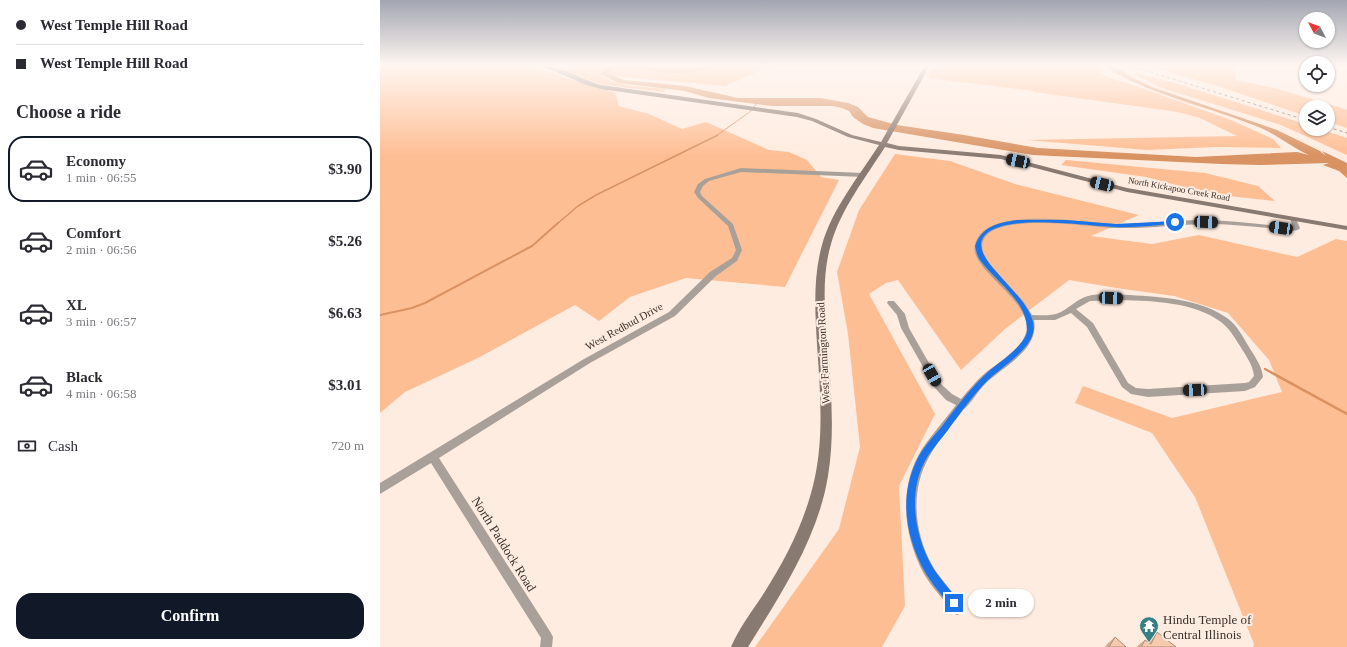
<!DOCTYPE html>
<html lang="en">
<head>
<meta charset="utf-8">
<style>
  body { margin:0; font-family:Georgia,serif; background:#f2f2f3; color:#2b2b33; height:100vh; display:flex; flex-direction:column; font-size:15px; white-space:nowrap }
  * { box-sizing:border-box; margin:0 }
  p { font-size:13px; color:#7c7c81 }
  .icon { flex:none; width:22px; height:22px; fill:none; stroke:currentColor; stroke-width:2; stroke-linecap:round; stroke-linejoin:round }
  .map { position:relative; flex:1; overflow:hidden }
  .side { display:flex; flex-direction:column; background:#fff; width:380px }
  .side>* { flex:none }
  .hud { display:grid; align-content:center; height:88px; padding:0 16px; background:#fff }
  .needle { width:26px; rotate:311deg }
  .tools { position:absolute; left:919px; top:12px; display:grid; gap:8px }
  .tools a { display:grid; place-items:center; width:36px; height:36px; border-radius:50%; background:#fff; box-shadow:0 1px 3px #0004; font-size:20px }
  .end { position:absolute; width:18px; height:18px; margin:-9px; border:5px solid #1a73e8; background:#fff; box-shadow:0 0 0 2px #fff }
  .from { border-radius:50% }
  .bubble { position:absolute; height:28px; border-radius:14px; background:#fff; box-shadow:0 1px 3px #0004; font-size:13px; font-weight:600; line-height:28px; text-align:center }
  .car { position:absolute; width:12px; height:24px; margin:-12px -6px; border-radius:5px; box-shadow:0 0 3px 1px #0007; background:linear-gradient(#222 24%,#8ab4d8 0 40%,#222 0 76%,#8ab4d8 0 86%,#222 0) }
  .hud b { display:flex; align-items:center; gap:14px; height:38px; font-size:15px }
  .hud b+b { border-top:1px solid #e1e1e2 }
  .hud i { width:10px; height:10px; background:#2b2b33 }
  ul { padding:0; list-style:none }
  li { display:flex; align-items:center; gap:12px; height:66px; margin:0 8px 6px; padding:0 8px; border:2px solid transparent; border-radius:16px }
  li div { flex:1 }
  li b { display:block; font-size:15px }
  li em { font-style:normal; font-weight:600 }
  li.current { border-color:#111827 }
  li>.icon { width:36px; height:36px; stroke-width:1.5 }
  h2 { padding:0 16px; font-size:18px; line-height:48px }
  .pay { display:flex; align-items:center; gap:10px; height:44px; padding:0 16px; font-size:15px }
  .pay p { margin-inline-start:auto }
  .cta { display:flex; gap:8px; margin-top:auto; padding:8px 16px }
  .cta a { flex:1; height:46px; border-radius:16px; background:#111827; color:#fff; font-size:16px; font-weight:600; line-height:46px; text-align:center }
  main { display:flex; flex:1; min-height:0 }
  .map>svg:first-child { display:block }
  .green { fill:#febe94 }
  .water { fill:#d99262 }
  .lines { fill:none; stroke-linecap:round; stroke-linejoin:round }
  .stream-far3 { stroke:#d99262; stroke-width:1 }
  .stream-far2 { stroke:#d99262; stroke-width:1.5 }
  .stream-far1 { stroke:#d99262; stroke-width:2 }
  .stream { stroke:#d99262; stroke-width:2.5 }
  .minor { fill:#aaa09a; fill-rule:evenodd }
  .secondary { fill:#897a71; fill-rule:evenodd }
  .rail { stroke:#8e8178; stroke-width:1; stroke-dasharray:3 3; stroke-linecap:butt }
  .wall { fill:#d4ae95 }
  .building { fill:#f7caad; stroke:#ad8d79 }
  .route { fill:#1a73e8 }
  .labels { text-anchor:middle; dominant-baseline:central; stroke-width:4; stroke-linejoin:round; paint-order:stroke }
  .far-street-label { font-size:9px; fill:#3a312b; stroke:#ffece0 }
  .street-label { font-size:11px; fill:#3a312b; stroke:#ffece0 }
  .near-street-label { font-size:13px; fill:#3a312b; stroke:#ffece0 }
  .near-poi-label { font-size:13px; fill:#3a312b; stroke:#ffece0; text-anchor:start }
</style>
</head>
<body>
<main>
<section class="side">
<div class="hud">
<b><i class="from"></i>West Temple Hill Road</b>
<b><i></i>West Temple Hill Road</b>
</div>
<h2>Choose a ride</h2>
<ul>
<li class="current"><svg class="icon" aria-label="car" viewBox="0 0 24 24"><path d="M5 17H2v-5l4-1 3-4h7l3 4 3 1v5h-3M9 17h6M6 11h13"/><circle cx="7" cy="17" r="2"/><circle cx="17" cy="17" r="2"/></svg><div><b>Economy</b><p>1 min · 06:55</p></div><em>$3.90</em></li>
<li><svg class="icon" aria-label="car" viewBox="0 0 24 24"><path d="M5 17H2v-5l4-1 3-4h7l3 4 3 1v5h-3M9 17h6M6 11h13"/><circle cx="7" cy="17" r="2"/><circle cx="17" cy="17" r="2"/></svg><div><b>Comfort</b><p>2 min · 06:56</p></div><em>$5.26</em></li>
<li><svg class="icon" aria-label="car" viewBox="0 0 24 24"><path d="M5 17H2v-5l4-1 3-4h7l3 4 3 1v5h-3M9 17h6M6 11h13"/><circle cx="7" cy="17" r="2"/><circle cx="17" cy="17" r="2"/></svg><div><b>XL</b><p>3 min · 06:57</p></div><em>$6.63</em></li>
<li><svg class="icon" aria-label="car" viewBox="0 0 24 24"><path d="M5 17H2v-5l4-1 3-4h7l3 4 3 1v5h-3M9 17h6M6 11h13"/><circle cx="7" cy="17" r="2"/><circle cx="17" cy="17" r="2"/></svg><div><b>Black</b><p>4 min · 06:58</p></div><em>$3.01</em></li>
</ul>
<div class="pay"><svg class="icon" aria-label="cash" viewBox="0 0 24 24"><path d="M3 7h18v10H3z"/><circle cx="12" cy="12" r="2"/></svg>Cash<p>720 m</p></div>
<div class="cta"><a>Confirm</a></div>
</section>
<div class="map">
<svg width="967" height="647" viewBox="0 0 967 647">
  <rect width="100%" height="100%" fill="#ffece0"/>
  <path class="green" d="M 0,65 L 140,65 C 172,72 203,84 235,92 L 239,106 L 269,114 L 302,129 L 326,122 L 389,150 L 409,152 L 427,160 L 441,177 L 459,180 L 405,287 L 306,278 L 250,297 L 219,321 L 195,305 L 98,358 L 25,392 L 0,413 Z
    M 170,65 L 233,65 L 223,69 L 220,74 C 233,87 268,87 285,89 L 284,92 L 225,85 L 195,76 Z
    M 268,65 L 324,65 C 312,73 282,68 268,65 Z
    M 336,65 L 393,65 L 345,86 L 234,76 L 227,73 C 242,63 262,70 278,72 C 292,74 324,74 336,65 Z
    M 555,65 L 717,65 L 724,75 L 730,78 L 759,87 L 851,120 L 893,139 L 901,148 L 836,147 L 767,150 L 647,140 L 857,136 L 820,118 L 798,112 L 654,92 L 654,91 L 547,78 Z
    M 764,65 L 854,65 L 856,80 L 894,88 L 965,109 L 967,110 L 967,128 L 948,122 L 948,107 L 926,107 L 926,116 L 841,87 Z
    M 750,72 L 795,83 L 922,123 L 926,125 L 926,129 L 939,129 L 967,138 L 967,155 L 901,125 L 782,88 Z
    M 515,154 L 570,161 L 635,184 L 759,215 L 711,236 L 772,244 L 819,235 L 917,257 L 956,239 L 967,241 L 967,647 L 873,647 L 874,644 L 815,497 L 772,433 L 695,403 L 703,386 L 792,418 L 902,392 L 889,360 L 848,313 L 794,296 L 736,288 L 689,280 L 625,329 L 581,370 L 518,280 L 506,283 L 489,294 L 555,414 L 519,486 L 525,606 L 502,647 L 375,647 L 459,529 L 480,447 L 468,334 L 457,272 L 479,210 Z
    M 686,160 L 825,173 L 878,186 L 895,201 L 830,194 L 766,177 L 681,165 Z"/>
  <path class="water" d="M 233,65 L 268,65 L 299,69 L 316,69 L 324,65 L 336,65 C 324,74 292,74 278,72 C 262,70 242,63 227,73 L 244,80 L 305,86 L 358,98 L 441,98 L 468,103 L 478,107 L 488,117 L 517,125 L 584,135 L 658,148 L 816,157 L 917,152 L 929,155 C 911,147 895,133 876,126 C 841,112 805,103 770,89 C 754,82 738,76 724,65 L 734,65 L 753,78 L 772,87 L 897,130 L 940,151 L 946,156 L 942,151 L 967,163 L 967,178 L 959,171 L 943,165 L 949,163 L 880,165 L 841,164 L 653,155 L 493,128 L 483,124 L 473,117 L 469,111 L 462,108 L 452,106 L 392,106 L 329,98 L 305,91 L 239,83 L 220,74 L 223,69 Z"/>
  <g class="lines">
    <path class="stream-far3" d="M 336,136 L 371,111 L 377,103"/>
    <path class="stream-far2" d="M 177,224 L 198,206 L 216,195 L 338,135"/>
    <path class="stream-far1" d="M 0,315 L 32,308 L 45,303 L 152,246 L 178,223"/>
    <path class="stream" d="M 885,369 L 967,414"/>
    <path class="minor" d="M 361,168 L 483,173 L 486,175 L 483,177 L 361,172 L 329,181 L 323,186 L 320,192 L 322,196 L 353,224 L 362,250 L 357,261 L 336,276 L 295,316 L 210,363 L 59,458 L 171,633 L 173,637 L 172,647 L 160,647 L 161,638 L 51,463 L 0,494 L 0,483 L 204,359 L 289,312 L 330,272 L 352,258 L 356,250 L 348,226 L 318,198 L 314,192 L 318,184 L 325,179 Z
      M 913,217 L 916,219 L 920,228 L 918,230 C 909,232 898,229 888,228 C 871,226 854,225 837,224 C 803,223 771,229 737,228 C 714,228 578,204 606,260 L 643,301 L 652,315 C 660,315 668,316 676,314 C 688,310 696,299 708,296 C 721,293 737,295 750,295 C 782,297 821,299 847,318 C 857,325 863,337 869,347 C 875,357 882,366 883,377 L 875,387 L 865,391 L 768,397 L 751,394 L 742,387 L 707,327 L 691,313 L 675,320 L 654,320 C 660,350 622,367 605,384 C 598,391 590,405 583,410 C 572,425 558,440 549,457 C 530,490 534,532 552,565 C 560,579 573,591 581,605 L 583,609 L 581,613 L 577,615 L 573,613 C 564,599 552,588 544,574 C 523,535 518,487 542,449 C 552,434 565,420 576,405 L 566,400 L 555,388 L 521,328 L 517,315 L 507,303 L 508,301 L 514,301 L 525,314 L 529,328 L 561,384 L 572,394 L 581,399 C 588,391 595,382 603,375 C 616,364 641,350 646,333 C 654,301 589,270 595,245 C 604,203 708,224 738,224 C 766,224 793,220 820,220 C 851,220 882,225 913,227 L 910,219 ZM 741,300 C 774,301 814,302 841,322 C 849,328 855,338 860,346 C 866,356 873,365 874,376 L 869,382 L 865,383 L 768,389 L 756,388 L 748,383 L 713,323 L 696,309 L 710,301 Z"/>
    <path class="secondary" d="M 160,65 C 179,65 202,80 221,85 L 418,113 L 436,119 L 472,135 L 501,142 L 545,65 L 550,65 L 507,143 L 519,146 L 621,155 L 747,188 L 967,226 L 967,230 L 747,192 L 621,159 L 519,150 L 505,147 C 486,177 461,209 451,244 C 441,278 445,314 448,349 C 451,391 455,434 448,476 C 438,538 401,594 368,647 L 351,647 C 359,628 373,610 384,593 C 407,557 426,519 435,477 C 444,434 440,388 437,344 C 435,311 433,277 442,245 C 452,209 479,176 499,145 L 468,137 L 432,121 L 417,117 L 221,89 L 204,84 Z"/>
    <path class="rail" d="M 747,65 L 926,120
      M 948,127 L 967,133"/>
  </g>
  <path class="wall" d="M 777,632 L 796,647 L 756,647 L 765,640 L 767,641 L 768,639 Z
    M 735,637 L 746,647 L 725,647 L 727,644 Z"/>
  <path class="building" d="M 777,632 L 796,647 L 761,647 L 765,640 L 771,644 Z
    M 735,637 L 746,647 L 729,647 Z"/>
  <linearGradient id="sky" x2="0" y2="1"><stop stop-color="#a2a6b2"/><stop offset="0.42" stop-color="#fff6f1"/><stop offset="1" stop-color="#fff6f1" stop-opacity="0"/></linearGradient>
  <rect width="967" height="156" fill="url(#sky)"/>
  <path class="route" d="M 637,220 L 686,220 L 736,224 L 795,221 L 797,222 L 795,224 C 775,225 754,228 735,227 C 705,226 626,213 605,235 C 583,259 662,300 653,333 C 649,351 620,368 607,381 C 593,395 580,413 568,430 C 560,441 550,451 544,463 C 528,494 535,537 552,566 C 559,578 569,588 577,599 L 578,603 L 577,606 L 574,608 L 570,606 C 562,595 552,584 545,572 C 526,538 519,498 536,462 C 542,448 554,436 563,425 C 577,406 592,386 610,370 C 620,362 646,344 647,331 C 648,301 616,282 600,260 C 597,256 596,250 595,246 C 602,226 618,223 637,220 Z"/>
  <defs>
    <symbol id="temple-pin" viewBox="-11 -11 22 30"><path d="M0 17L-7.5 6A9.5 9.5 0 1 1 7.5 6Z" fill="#377f86" stroke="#ffece0"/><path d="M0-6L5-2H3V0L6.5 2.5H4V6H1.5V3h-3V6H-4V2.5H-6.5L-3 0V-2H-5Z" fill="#fff"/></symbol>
  </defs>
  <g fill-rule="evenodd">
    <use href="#temple-pin" x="758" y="615" width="22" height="30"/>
  </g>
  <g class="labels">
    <g class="far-street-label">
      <text transform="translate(799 189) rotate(10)">North Kickapoo Creek Road</text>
    </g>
    <g class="street-label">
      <text transform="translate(244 326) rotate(-29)">West Redbud Drive</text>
      <text transform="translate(443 353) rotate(-93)">West Farmington Road</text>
    </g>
    <g class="near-street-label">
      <text transform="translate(124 544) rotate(58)">North Paddock Road</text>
    </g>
    <g class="near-poi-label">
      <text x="783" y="619">Hindu Temple of<tspan x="783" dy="15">Central Illinois</tspan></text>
    </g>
  </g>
</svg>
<div class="tools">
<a><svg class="needle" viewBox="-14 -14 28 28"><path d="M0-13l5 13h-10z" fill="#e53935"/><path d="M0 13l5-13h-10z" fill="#7c7c81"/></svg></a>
<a><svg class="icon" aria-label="locate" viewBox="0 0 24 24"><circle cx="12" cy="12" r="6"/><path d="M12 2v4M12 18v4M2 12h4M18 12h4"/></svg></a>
<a><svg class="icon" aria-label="layers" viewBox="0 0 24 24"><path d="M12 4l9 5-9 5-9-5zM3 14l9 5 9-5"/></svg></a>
</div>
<i class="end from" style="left:795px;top:222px"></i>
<i class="end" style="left:574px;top:603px"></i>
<div class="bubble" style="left:588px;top:589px;width:66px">2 min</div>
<i class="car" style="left:638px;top:161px;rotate:282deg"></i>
<i class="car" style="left:722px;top:184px;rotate:283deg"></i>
<i class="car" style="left:826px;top:222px;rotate:92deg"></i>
<i class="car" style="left:901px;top:228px;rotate:278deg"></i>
<i class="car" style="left:731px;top:298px;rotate:92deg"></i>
<i class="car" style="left:552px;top:375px;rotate:150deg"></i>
<i class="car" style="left:815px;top:390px;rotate:267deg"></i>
</div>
</main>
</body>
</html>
